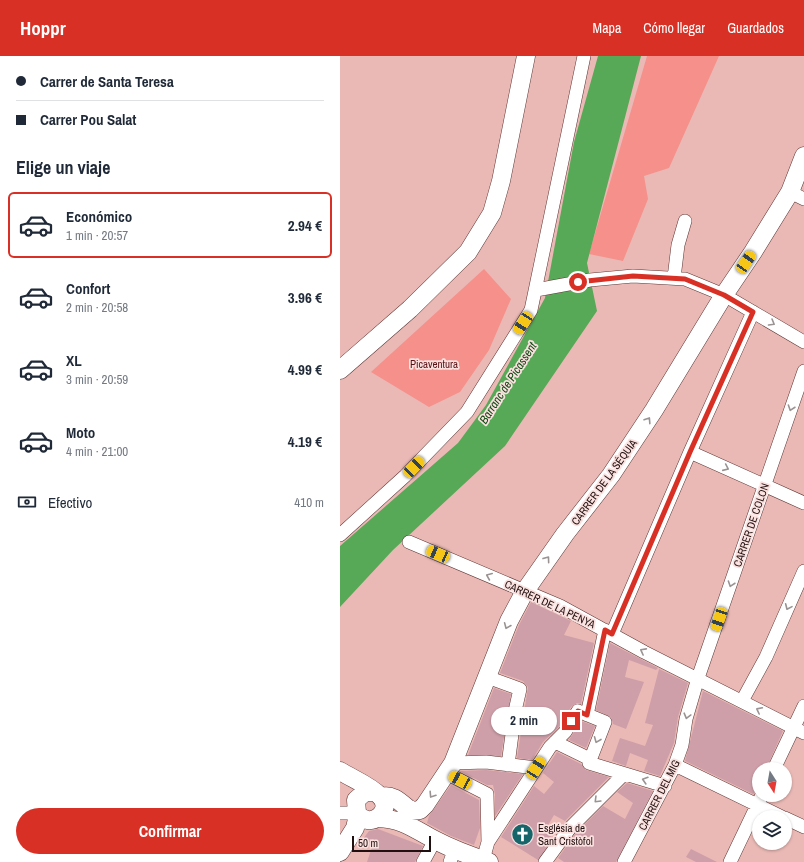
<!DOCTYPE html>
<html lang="es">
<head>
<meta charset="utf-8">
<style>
  body { margin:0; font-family:"Archivo Narrow",sans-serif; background:#f6f6f7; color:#1f2937; height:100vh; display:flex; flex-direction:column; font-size:15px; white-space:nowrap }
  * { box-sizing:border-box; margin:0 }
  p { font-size:13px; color:#747a83 }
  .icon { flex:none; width:22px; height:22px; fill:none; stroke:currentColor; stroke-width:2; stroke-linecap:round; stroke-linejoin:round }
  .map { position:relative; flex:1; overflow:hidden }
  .panel { display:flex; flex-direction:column; background:#fff; width:340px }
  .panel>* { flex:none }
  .guide { display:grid; align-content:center; height:88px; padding:0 16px; background:#fff }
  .needle { width:26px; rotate:169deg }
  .tools { position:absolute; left:412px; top:706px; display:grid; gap:8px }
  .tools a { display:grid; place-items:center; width:40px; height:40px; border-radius:50%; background:#fff; box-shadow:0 1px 3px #0004; font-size:20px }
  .scale { position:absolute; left:12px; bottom:10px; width:79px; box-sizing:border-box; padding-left:4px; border:2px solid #20100f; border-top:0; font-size:11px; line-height:14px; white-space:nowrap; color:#20100f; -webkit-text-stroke:3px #fae1df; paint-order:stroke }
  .end { position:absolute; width:18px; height:18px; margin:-9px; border:5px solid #d93025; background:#fff; box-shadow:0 0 0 2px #fff }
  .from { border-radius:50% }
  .bubble { position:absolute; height:28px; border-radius:14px; background:#fff; box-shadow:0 1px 3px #0004; font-size:13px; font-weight:700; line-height:28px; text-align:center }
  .car { position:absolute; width:12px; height:24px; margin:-12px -6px; border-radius:5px; box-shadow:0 0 3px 1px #0007; background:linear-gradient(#f5c518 24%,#345 0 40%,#f5c518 0 76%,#345 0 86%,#f5c518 0) }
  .guide b { display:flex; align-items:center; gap:14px; height:38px; font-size:15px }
  .guide b+b { border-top:1px solid #e0e1e3 }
  .guide i { width:10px; height:10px; background:#1f2937 }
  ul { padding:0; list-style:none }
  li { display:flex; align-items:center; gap:12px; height:66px; margin:0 8px 6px; padding:0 8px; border:2px solid transparent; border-radius:6px }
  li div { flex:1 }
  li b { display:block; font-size:15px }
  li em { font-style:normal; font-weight:700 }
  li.current { border-color:#d93025 }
  li>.icon { width:36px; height:36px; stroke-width:1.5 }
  h2 { padding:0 16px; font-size:18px; line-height:48px }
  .pay { display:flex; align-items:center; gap:10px; height:44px; padding:0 16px; font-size:15px }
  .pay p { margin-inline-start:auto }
  .action { display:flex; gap:8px; margin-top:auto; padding:8px 16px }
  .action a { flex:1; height:46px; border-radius:24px; background:#d93025; color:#fff; font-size:16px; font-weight:700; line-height:46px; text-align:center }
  header { display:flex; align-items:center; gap:24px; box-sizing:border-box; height:56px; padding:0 20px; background:#d93025; color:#fff }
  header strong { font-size:19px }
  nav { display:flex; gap:22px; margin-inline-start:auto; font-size:14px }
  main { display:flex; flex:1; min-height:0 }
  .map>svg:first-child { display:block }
  .green { fill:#f5908b }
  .water { fill:#57a957 }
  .building { fill:#ce9fa9 }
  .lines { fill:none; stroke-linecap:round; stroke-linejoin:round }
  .street-casing { stroke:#5e3634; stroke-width:14 }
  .secondary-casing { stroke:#5e3634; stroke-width:19 }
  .street { stroke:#fff; stroke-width:13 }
  .secondary { stroke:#fff; stroke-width:18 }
  .oneway { stroke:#9b9393 }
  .route { stroke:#d93025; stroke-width:5 }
  .labels { text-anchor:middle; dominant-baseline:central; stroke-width:3.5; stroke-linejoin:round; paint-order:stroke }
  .park-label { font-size:11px; fill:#570f13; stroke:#fae1df }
  .street-label { font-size:11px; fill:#20100f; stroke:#fae1df }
  .poi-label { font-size:11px; fill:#20100f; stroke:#fae1df; text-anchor:start }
  .water-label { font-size:12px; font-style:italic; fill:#0d4811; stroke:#fae1df }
</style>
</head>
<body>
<header>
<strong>Hoppr</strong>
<nav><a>Mapa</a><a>Cómo llegar</a><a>Guardados</a></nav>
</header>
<main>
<section class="panel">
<div class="guide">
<b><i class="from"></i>Carrer de Santa Teresa</b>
<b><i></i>Carrer Pou Salat</b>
</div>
<h2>Elige un viaje</h2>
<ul>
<li class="current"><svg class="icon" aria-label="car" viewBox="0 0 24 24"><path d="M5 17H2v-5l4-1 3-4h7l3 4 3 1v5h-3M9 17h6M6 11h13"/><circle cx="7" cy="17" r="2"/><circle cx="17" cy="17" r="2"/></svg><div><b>Económico</b><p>1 min · 20:57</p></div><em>2.94 €</em></li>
<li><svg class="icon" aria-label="car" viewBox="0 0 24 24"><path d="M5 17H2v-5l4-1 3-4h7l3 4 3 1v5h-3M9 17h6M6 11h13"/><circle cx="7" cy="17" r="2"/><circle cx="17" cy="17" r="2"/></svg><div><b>Confort</b><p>2 min · 20:58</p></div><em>3.96 €</em></li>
<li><svg class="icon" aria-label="car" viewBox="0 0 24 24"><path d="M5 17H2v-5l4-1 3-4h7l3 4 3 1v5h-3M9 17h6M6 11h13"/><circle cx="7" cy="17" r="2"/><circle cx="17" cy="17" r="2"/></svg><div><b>XL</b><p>3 min · 20:59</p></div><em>4.99 €</em></li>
<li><svg class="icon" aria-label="car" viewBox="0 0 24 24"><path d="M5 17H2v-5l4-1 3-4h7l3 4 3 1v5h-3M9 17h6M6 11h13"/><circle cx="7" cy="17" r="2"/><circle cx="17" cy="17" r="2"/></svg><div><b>Moto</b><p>4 min · 21:00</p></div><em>4.19 €</em></li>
</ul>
<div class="pay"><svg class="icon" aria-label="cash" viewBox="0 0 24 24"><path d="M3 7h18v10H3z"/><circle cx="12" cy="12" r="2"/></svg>Efectivo<p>410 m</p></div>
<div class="action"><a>Confirmar</a></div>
</section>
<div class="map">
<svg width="464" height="806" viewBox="0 0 464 806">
  <rect width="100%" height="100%" fill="#eab9b5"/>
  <path class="green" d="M 307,0 L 379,0 L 329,112 L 304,120 L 308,143 L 283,205 L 249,198 Z
    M 144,213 L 171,243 L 149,294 L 120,336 L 89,351 L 31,316 Z"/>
  <path class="water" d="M 258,0 L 301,0 L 247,207 L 257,255 L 165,390 L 53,494 L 0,551 L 0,490 L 118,387 L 146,349 L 205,242 L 234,86 Z"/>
  <path class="building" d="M 191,546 L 231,565 L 224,579 L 254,587 L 241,648 L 237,647 L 231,651 L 219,671 L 203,686 L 192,704 L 177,702 L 188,631 L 183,625 L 160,617 L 179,569 Z
    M 270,587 L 318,612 L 316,614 L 289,604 L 285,621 L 304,626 L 286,673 L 273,668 L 271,661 L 256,654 Z
    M 319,613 L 348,627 L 338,661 L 334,687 L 320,720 L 304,715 L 308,704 L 290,697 L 286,710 L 272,705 L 280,682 L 305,690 L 313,669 L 305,667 Z
    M 154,632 L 171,638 L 161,700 L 128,699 Z
    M 363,635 L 443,675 L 426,713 L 419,713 L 419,732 L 413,738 L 345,705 Z
    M 241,665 L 255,670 L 246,692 L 229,684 Z
    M 217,696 L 241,708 L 246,714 L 269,721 L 225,765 L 214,759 L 204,776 L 213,782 L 198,804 L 161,781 L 194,730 L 204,738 L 214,726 L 203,717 Z
    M 146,714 L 183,718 L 155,760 L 155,738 L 153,729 L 147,729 L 120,715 Z
    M 287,727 L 313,735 L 276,806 L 224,806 L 218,802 L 236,777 L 263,750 L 285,763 L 293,747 L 277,736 Z
    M 111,729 L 139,744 L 140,772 L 134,789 L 111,780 L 87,767 L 89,760 Z
    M 38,773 L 83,790 L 75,806 L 27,806 L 33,788 L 23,783 L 29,775 Z
    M 351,793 L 377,806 L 356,806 L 346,801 Z"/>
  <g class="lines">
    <defs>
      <path id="street" d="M 450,136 L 464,143
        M 334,222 L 338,189 L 345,165
        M 196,234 L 250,224 L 293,220 L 345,223 L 384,239 L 464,286
        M 350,396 L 464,447
        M 0,479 L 65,420 L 127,356 L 191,254 L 244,0
        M 69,486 L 220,550 L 304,596 L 464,677
        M 272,578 L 350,396 L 413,256
        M 147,621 L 180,633 L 175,655 L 168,709
        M 402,645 L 426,601 L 464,515
        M 247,659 L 265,574
        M 215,686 L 250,703
        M 113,707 L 146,706 L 196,712
        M 335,709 L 442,761
        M 434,713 L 464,650
        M 106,717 L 147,738 L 148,786
        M 0,757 L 17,757
        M 445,762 L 464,771
        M 143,804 L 148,786 L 210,691 L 225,676 L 238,655 L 265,666 L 249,707 L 325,730
        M 83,806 L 95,784
        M 110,806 L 115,792
        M 205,806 L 230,772 L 284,718
        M 284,806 L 335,709 L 342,689 L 346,663 L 358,622 L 464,315
        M 390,806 L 422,739"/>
      <path id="secondary" d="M 0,314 L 70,253 L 128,196 L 152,157 L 161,125 L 186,0
        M 0,715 C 13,723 29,729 40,740 C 55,755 29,775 17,757 L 16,744 L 25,736 L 34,736
        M 41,741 C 53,737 62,748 71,755 L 80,754 L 85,749 L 113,707 L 169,565 L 185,535 L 225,478 L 271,419 L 314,354 L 384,239 L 413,196 L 450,136 L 464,100
        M 38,762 C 63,763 74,773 95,784 C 112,793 131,800 149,806
        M 0,796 L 15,772 L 18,759"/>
    </defs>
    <use href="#street" class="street-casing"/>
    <use href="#secondary" class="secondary-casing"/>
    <use href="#street" class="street"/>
    <use href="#secondary" class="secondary"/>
  </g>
  <defs><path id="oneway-chevron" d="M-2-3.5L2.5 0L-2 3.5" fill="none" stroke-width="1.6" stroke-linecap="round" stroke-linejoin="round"/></defs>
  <g class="oneway">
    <use href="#oneway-chevron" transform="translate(432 267) rotate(30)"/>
    <use href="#oneway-chevron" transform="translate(451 352) rotate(109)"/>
    <use href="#oneway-chevron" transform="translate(308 364) rotate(-57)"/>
    <use href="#oneway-chevron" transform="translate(386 412) rotate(24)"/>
    <use href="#oneway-chevron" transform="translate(207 503) rotate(-54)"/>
    <use href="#oneway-chevron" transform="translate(149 520) rotate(-157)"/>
    <use href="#oneway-chevron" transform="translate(391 528) rotate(109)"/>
    <use href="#oneway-chevron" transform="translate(448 551) rotate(114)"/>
    <use href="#oneway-chevron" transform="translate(167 570) rotate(113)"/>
    <use href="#oneway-chevron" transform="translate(303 595) rotate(-152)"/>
    <use href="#oneway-chevron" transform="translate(419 654) rotate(-153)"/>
    <use href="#oneway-chevron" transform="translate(347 660) rotate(105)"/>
    <use href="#oneway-chevron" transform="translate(257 684) rotate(112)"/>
    <use href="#oneway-chevron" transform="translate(305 724) rotate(-163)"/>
    <use href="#oneway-chevron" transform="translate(92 739) rotate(123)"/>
    <use href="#oneway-chevron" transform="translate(257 744) rotate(135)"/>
  </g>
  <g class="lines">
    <path class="route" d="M 231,665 L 238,655 L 247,659 L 265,574 L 272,578 L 350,396 L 413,256 L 384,239 L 345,223 L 293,220 L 238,226"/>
  </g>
  <defs>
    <symbol id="church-disc" viewBox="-11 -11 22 22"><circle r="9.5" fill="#16656b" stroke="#fae1df"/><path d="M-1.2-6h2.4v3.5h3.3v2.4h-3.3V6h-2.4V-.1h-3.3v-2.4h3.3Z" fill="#fff"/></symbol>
  </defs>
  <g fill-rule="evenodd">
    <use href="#church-disc" x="170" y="766" width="25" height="25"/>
  </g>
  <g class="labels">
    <g class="park-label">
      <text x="94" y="308">Picaventura</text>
    </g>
    <g class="street-label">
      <text transform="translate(264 426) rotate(-54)">CARRER DE LA SÉQUIA</text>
      <text transform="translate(411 469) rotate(-71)">CARRER DE COLON</text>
      <text transform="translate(210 548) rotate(25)">CARRER DE LA PENYA</text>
      <text transform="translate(319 739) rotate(-63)">CARRER DEL MIG</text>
    </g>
    <g class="poi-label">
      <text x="198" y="772">Església de<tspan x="198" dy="13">Sant Cristòfol</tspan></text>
    </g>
    <g class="water-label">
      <text transform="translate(168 327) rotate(-57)">Barranc de Picassent</text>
    </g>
  </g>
</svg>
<div class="tools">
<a><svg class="needle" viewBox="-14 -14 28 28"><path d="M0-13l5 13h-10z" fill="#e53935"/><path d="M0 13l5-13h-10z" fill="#747a83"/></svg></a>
<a><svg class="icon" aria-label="layers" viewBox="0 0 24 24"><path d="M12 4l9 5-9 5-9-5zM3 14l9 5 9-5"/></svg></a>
</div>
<div class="scale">50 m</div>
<i class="end from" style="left:238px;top:226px"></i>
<i class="end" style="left:231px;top:665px"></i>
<div class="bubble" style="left:151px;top:651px;width:66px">2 min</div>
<i class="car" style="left:406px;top:206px;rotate:34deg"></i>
<i class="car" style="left:183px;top:267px;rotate:213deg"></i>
<i class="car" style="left:74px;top:411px;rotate:44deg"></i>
<i class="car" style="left:98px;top:498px;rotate:293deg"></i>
<i class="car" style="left:379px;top:563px;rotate:199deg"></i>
<i class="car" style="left:196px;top:712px;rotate:33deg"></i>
<i class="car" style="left:120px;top:724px;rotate:298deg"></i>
</div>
</main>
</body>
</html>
